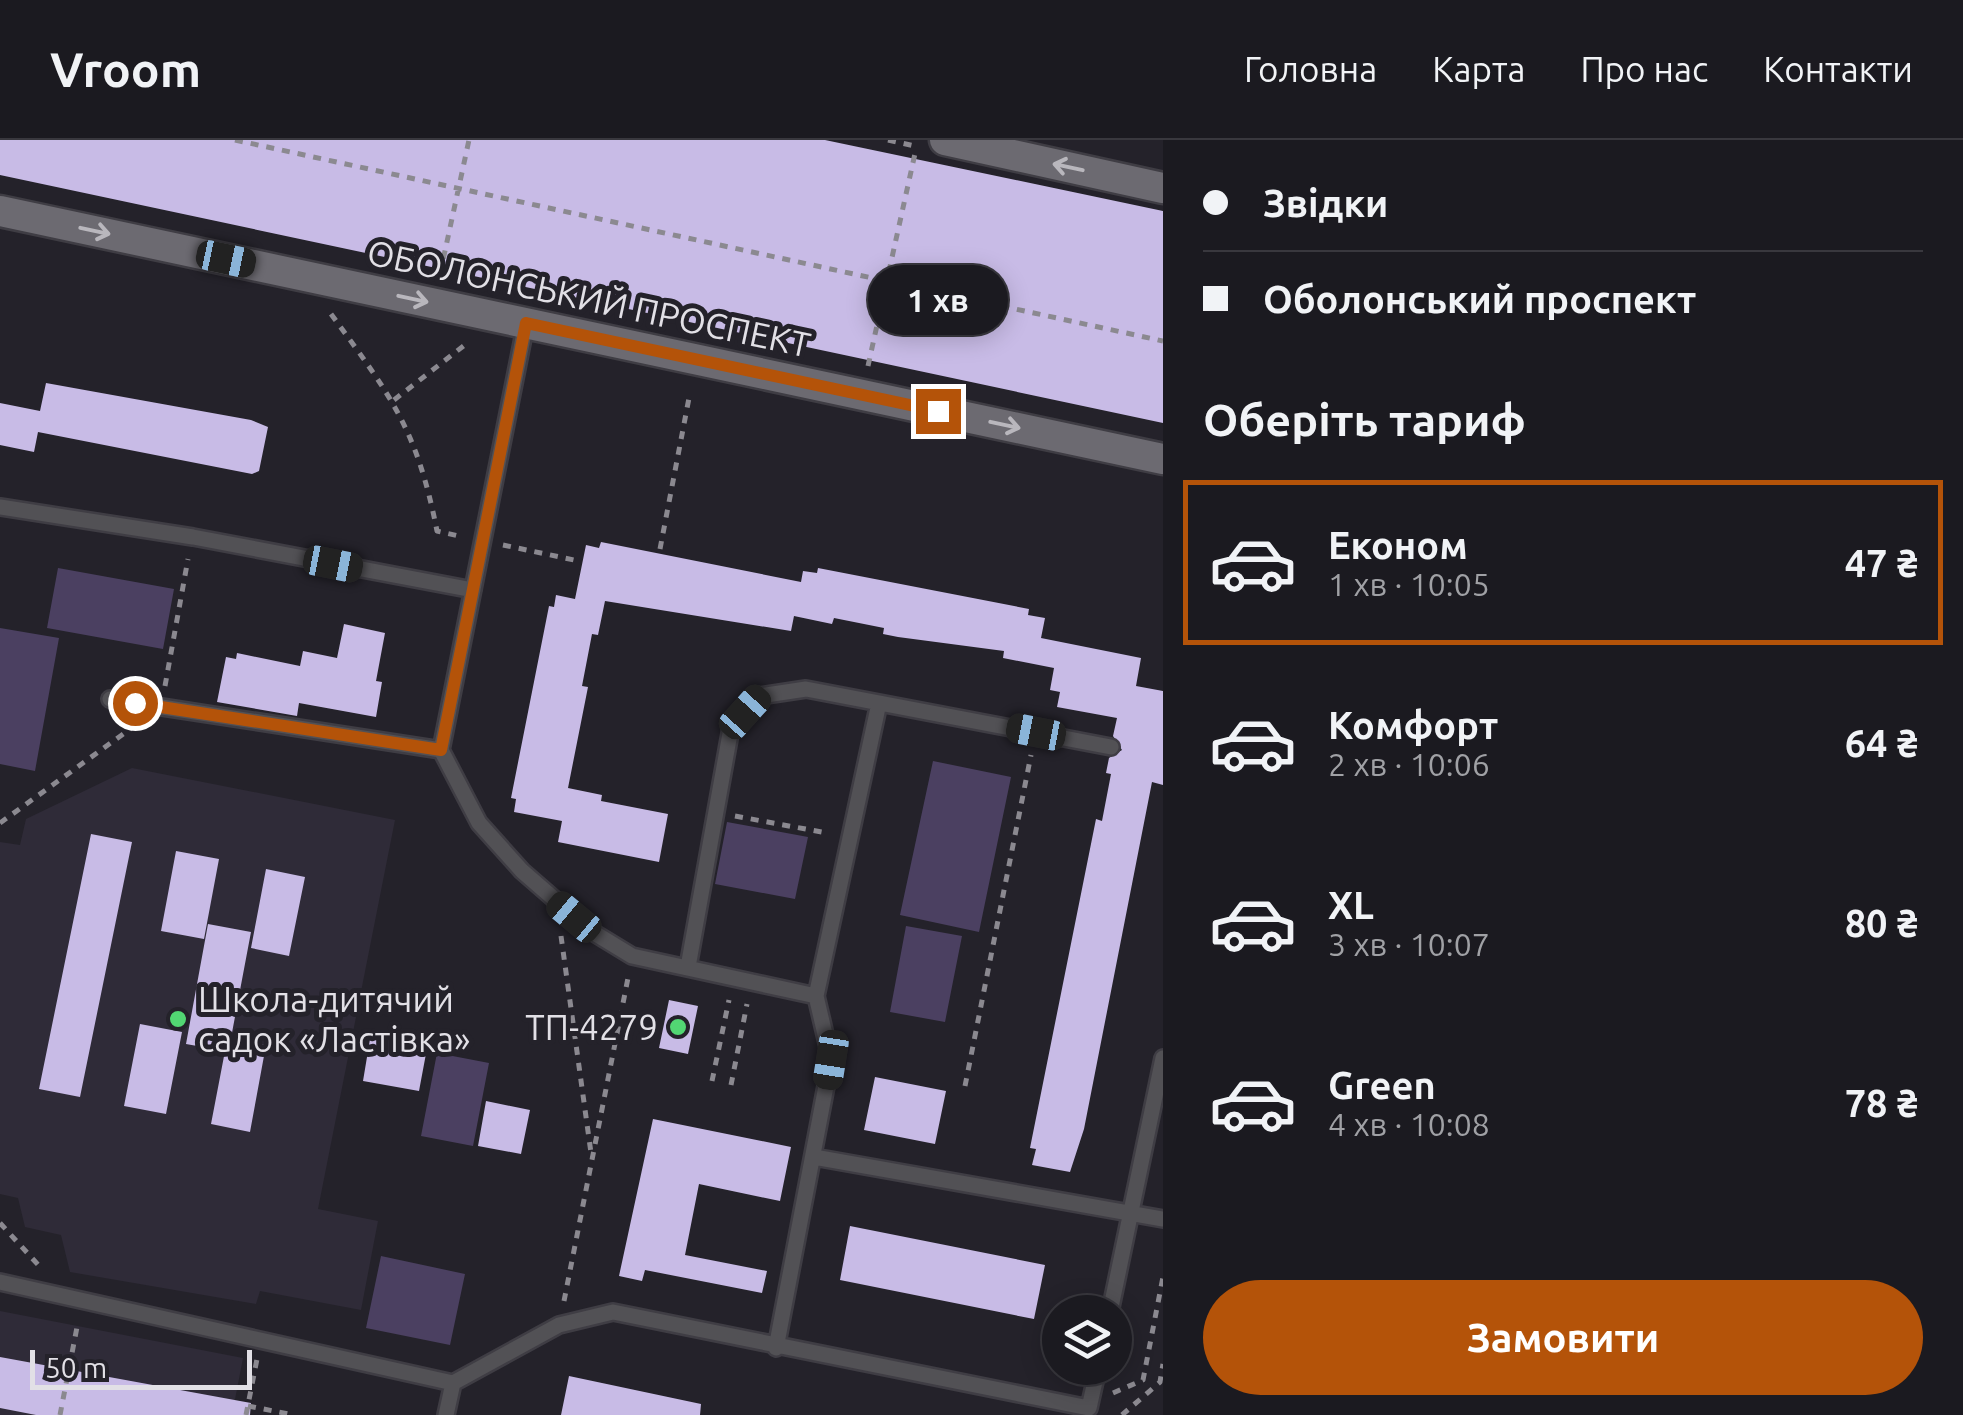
<!DOCTYPE html>
<html lang="uk">
<head>
<meta charset="utf-8">
<style>
  body { margin:0; font-family:Ubuntu,sans-serif; background:#28272d; color:#f1f3f6; height:100vh; display:flex; flex-direction:column; font-size:38px; white-space:nowrap }
  * { box-sizing:border-box; margin:0 }
  p { font-size:32px; color:#a0a1a5 }
  .icon { flex:none; width:55px; height:55px; fill:none; stroke:currentColor; stroke-width:2; stroke-linecap:round; stroke-linejoin:round }
  .map { position:relative; flex:1; overflow:hidden }
  .details { display:flex; flex-direction:column; background:#1b1a20; width:800px }
  .details>* { flex:none }
  .top-card { display:grid; align-content:center; height:220px; padding:0 40px; background:#1b1a20 }
  .controls { position:absolute; left:1042px; top:1155px; display:grid; gap:20px }
  .controls a { display:grid; place-items:center; width:90px; height:90px; border-radius:50%; background:#1b1a20; box-shadow:0 5px 25px #0003,0 0 0 2px #39383e; font-size:50px }
  .scale { position:absolute; left:30px; bottom:25px; width:222px; box-sizing:border-box; padding-left:10px; border:5px solid #e2e0e6; border-top:0; font-size:28px; line-height:35px; white-space:nowrap; color:#e2e0e6; -webkit-text-stroke:8px #24222a; paint-order:stroke }
  .end { position:absolute; width:45px; height:45px; margin:-22px; border:12px solid #b45309; background:#fff; box-shadow:0 0 0 5px #fff }
  .from { border-radius:50% }
  .bubble { position:absolute; height:70px; border-radius:35px; background:#1b1a20; box-shadow:0 5px 25px #0003,0 0 0 2px #39383e; font-size:32px; font-weight:700; line-height:70px; text-align:center }
  .car { position:absolute; width:30px; height:60px; margin:-30px -15px; border-radius:12px; box-shadow:0 0 8px 2px #0007; background:linear-gradient(#222 24%,#8ab4d8 0 40%,#222 0 76%,#8ab4d8 0 86%,#222 0) }
  .top-card b { display:flex; align-items:center; gap:35px; height:95px; font-size:38px }
  .top-card b+b { border-top:2px solid #39383e }
  .top-card i { width:25px; height:25px; background:#f1f3f6 }
  ul { padding:0; list-style:none }
  li { display:flex; align-items:center; gap:30px; height:165px; margin:0 20px 15px; padding:0 20px; border:5px solid transparent; border-radius:0px }
  li div { flex:1 }
  li b { display:block; font-size:38px }
  li em { font-style:normal; font-weight:700 }
  li.active { border-color:#b45309 }
  li>.icon { width:90px; height:90px; stroke-width:1.5 }
  h2 { padding:0 40px; font-size:45px; line-height:120px }
  .button { display:flex; gap:20px; margin-top:auto; padding:20px 40px }
  .button a { flex:1; height:115px; border-radius:60px; background:#b45309; color:#fff; font-size:40px; font-weight:700; line-height:115px; text-align:center }
  header { display:flex; align-items:center; gap:60px; box-sizing:border-box; height:140px; padding:0 50px; background:#1b1a20; border-bottom:2px solid #39383e }
  header strong { font-size:48px }
  nav { display:flex; gap:55px; margin-inline-start:auto; font-size:35px }
  main { display:flex; flex:1; min-height:0 }
  .map>svg:first-child { display:block }
  .built { fill:#2f2b38 }
  .green { fill:#4b4061 }
  .building { fill:#c8bbe6 }
  .lines { fill:none; stroke-linecap:round; stroke-linejoin:round }
  .lane-casing { stroke:#3f3d44; stroke-width:20 }
  .secondary-casing { stroke:#3f3d44; stroke-width:35 }
  .path { stroke:#8b8990; stroke-width:5; stroke-dasharray:8 8; stroke-linecap:butt }
  .lane { stroke:#525155; stroke-width:15 }
  .secondary { stroke:#6c6a71; stroke-width:30 }
  .oneway { stroke:#b9b7bd }
  .route { stroke:#b45309; stroke-width:12 }
  .poi-dot { fill:#52d673; stroke:#24222a; stroke-width:4 }
  .labels { text-anchor:middle; dominant-baseline:central; stroke-width:10; stroke-linejoin:round; paint-order:stroke }
  .street-label { font-size:35px; fill:#e2e0e6; stroke:#24222a }
  .poi-label { font-size:35px; fill:#e2e0e6; stroke:#24222a; text-anchor:start }
</style>
</head>
<body>
<header>
<strong>Vroom</strong>
<nav><a>Головна</a><a>Карта</a><a>Про нас</a><a>Контакти</a></nav>
</header>
<main>
<div class="map">
<svg width="1163" height="1275" viewBox="0 0 1163 1275">
  <rect width="100%" height="100%" fill="#24222a"/>
  <path class="built" d="M 132,628 L 395,680 L 318,1069 L 378,1081 L 361,1170 L 260,1151 L 256,1164 L 70,1132 L 61,1095 L 25,1087 L 18,1058 L 0,1054 L 0,702 L 20,705 L 26,679 Z
    M 0,1171 L 243,1218 L 232,1275 L 0,1275 Z"/>
  <path class="green" d="M 58,428 L 174,449 L 163,509 L 47,488 Z
    M 0,488 L 59,498 L 35,631 L 0,624 Z
    M 933,621 L 1011,637 L 979,792 L 900,775 Z
    M 727,682 L 808,697 L 795,759 L 715,744 Z
    M 906,786 L 962,796 L 945,882 L 890,872 Z
    M 437,913 L 489,923 L 473,1006 L 421,996 Z
    M 381,1116 L 465,1134 L 450,1205 L 366,1188 Z"/>
  <path class="building" d="M 0,0 L 825,0 L 1163,71 L 1163,283 L 0,35 Z
    M 46,243 L 251,280 L 268,287 L 259,331 L 252,334 L 38,292 L 34,312 L 0,305 L 0,263 L 40,271 Z
    M 601,402 L 801,442 L 803,431 L 817,433 L 818,428 L 1029,469 L 1028,475 L 1045,478 L 1041,498 L 1141,518 L 1136,546 L 1163,551 L 1163,645 L 1152,642 L 1084,989 L 1070,1032 L 1032,1025 L 1036,1009 L 1030,1008 L 1096,679 L 1102,681 L 1111,634 L 1106,633 L 1109,618 L 1122,610 L 1113,596 L 1117,578 L 1057,567 L 1060,552 L 1050,550 L 1054,528 L 1003,518 L 1004,511 L 898,497 L 883,494 L 884,488 L 834,478 L 832,484 L 794,476 L 791,491 L 605,461 L 598,495 L 592,494 L 582,546 L 588,547 L 568,648 L 602,655 L 601,661 L 668,674 L 659,722 L 558,702 L 562,681 L 514,672 L 516,659 L 511,658 L 549,466 L 554,467 L 556,455 L 575,459 L 586,405 L 599,408 Z
    M 344,484 L 385,493 L 376,541 L 382,542 L 376,577 L 299,563 L 297,576 L 217,562 L 226,517 L 236,519 L 237,513 L 300,526 L 303,511 L 337,518 Z
    M 91,694 L 132,702 L 80,957 L 39,949 Z
    M 176,711 L 219,719 L 204,799 L 161,791 Z
    M 266,729 L 305,737 L 289,816 L 251,808 Z
    M 208,784 L 251,792 L 231,898 L 266,905 L 250,992 L 211,984 L 225,911 L 186,904 Z
    M 669,860 L 698,866 L 688,914 L 659,908 Z
    M 140,884 L 182,892 L 166,974 L 124,966 Z
    M 371,893 L 428,903 L 419,951 L 363,941 Z
    M 875,937 L 946,951 L 935,1004 L 864,990 Z
    M 486,961 L 530,970 L 521,1014 L 478,1006 Z
    M 653,979 L 791,1007 L 780,1061 L 699,1044 L 685,1115 L 767,1131 L 762,1153 L 645,1130 L 642,1141 L 619,1136 Z
    M 850,1086 L 1045,1125 L 1034,1179 L 840,1140 Z
    M 0,1217 L 251,1263 L 250,1275 L 36,1275 L 0,1268 Z
    M 569,1236 L 701,1264 L 700,1275 L 561,1275 Z"/>
  <g class="lines">
    <defs>
      <path id="lane" d="M 526,183 L 441,610 L 479,683 L 522,731 L 591,791 L 632,816 L 816,856 L 831,920 L 776,1208
        M 0,367 L 193,397 L 473,450
        M 110,559 L 441,610
        M 688,827 L 731,588 L 759,556 L 806,549 L 1111,607
        M 816,856 L 879,563
        M 814,1017 L 1163,1079
        M 0,1142 L 453,1243 L 559,1185 L 613,1172 L 1089,1268 L 1098,1228
        M 1110,1172 L 1163,918
        M 446,1275 L 453,1243"/>
      <path id="secondary" d="M 945,0 L 1163,48
        M 0,71 L 1163,319"/>
    </defs>
    <use href="#lane" class="lane-casing"/>
    <use href="#secondary" class="secondary-casing"/>
    <path class="path" d="M 235,0 L 1163,201
      M 888,0 L 919,7
      M 440,134 L 469,0
      M 331,174 C 391,256 417,289 437,391 L 463,397
      M 868,226 L 916,9
      M 394,260 L 466,204
      M 503,405 L 579,421
      M 660,409 L 689,258
      M 165,546 L 188,419
      M 735,676 L 827,693
      M 0,683 L 137,584
      M 561,796 L 591,1013
      M 712,941 L 729,860
      M 731,945 L 747,864
      M 965,946 L 1031,615
      M 0,1083 L 42,1129
      M 564,1161 L 628,838
      M 1113,1253 L 1143,1240 L 1163,1137
      M 248,1266 L 294,1275
      M 60,1275 L 78,1182
      M 246,1275 L 257,1219
      M 1122,1275 L 1160,1242 L 1163,1224"/>
    <use href="#lane" class="lane"/>
    <use href="#secondary" class="secondary"/>
  </g>
  <defs><path id="oneway-shaft" d="M-6 0H5M1.5-3L5.5 0L1.5 3" fill="none" stroke-width="1.6" stroke-linecap="round" stroke-linejoin="round" transform="scale(2.5)"/></defs>
  <g class="oneway">
    <use href="#oneway-shaft" transform="translate(1068 27) rotate(-168)"/>
    <use href="#oneway-shaft" transform="translate(95 91) rotate(12)"/>
    <use href="#oneway-shaft" transform="translate(413 159) rotate(12)"/>
    <use href="#oneway-shaft" transform="translate(1005 285) rotate(12)"/>
  </g>
  <g class="lines">
    <path class="route" d="M 135,563 L 441,610 L 526,183 L 938,271"/>
  </g>
  <g class="poi-dot">
    <circle cx="178" cy="879" r="10"/>
    <circle cx="678" cy="887" r="10"/>
  </g>
  <g class="labels">
    <g class="street-label">
      <text transform="translate(589 158) rotate(12)">ОБОЛОНСЬКИЙ ПРОСПЕКТ</text>
    </g>
    <g class="poi-label">
      <text x="198" y="859">Школа-дитячий<tspan x="198" dy="40">садок «Ластівка»</tspan></text>
      <text x="658" y="887" text-anchor="end">ТП-4279</text>
    </g>
  </g>
</svg>
<div class="controls">
<a><svg class="icon" aria-label="layers" viewBox="0 0 24 24"><path d="M12 4l9 5-9 5-9-5zM3 14l9 5 9-5"/></svg></a>
</div>
<div class="scale">50 m</div>
<i class="end from" style="left:135px;top:563px"></i>
<i class="end" style="left:938px;top:271px"></i>
<div class="bubble" style="left:868px;top:125px;width:140px">1 хв</div>
<i class="car" style="left:226px;top:119px;rotate:102deg"></i>
<i class="car" style="left:333px;top:424px;rotate:101deg"></i>
<i class="car" style="left:745px;top:572px;rotate:42deg"></i>
<i class="car" style="left:1036px;top:592px;rotate:281deg"></i>
<i class="car" style="left:574px;top:777px;rotate:310deg"></i>
<i class="car" style="left:831px;top:920px;rotate:189deg"></i>
</div>
<section class="details">
<div class="top-card">
<b><i class="from"></i>Звідки</b>
<b><i></i>Оболонський проспект</b>
</div>
<h2>Оберіть тариф</h2>
<ul>
<li class="active"><svg class="icon" aria-label="car" viewBox="0 0 24 24"><path d="M5 17H2v-5l4-1 3-4h7l3 4 3 1v5h-3M9 17h6M6 11h13"/><circle cx="7" cy="17" r="2"/><circle cx="17" cy="17" r="2"/></svg><div><b>Економ</b><p>1 хв · 10:05</p></div><em>47 ₴</em></li>
<li><svg class="icon" aria-label="car" viewBox="0 0 24 24"><path d="M5 17H2v-5l4-1 3-4h7l3 4 3 1v5h-3M9 17h6M6 11h13"/><circle cx="7" cy="17" r="2"/><circle cx="17" cy="17" r="2"/></svg><div><b>Комфорт</b><p>2 хв · 10:06</p></div><em>64 ₴</em></li>
<li><svg class="icon" aria-label="car" viewBox="0 0 24 24"><path d="M5 17H2v-5l4-1 3-4h7l3 4 3 1v5h-3M9 17h6M6 11h13"/><circle cx="7" cy="17" r="2"/><circle cx="17" cy="17" r="2"/></svg><div><b>XL</b><p>3 хв · 10:07</p></div><em>80 ₴</em></li>
<li><svg class="icon" aria-label="car" viewBox="0 0 24 24"><path d="M5 17H2v-5l4-1 3-4h7l3 4 3 1v5h-3M9 17h6M6 11h13"/><circle cx="7" cy="17" r="2"/><circle cx="17" cy="17" r="2"/></svg><div><b>Green</b><p>4 хв · 10:08</p></div><em>78 ₴</em></li>
</ul>
<div class="button"><a>Замовити</a></div>
</section>
</main>
</body>
</html>
